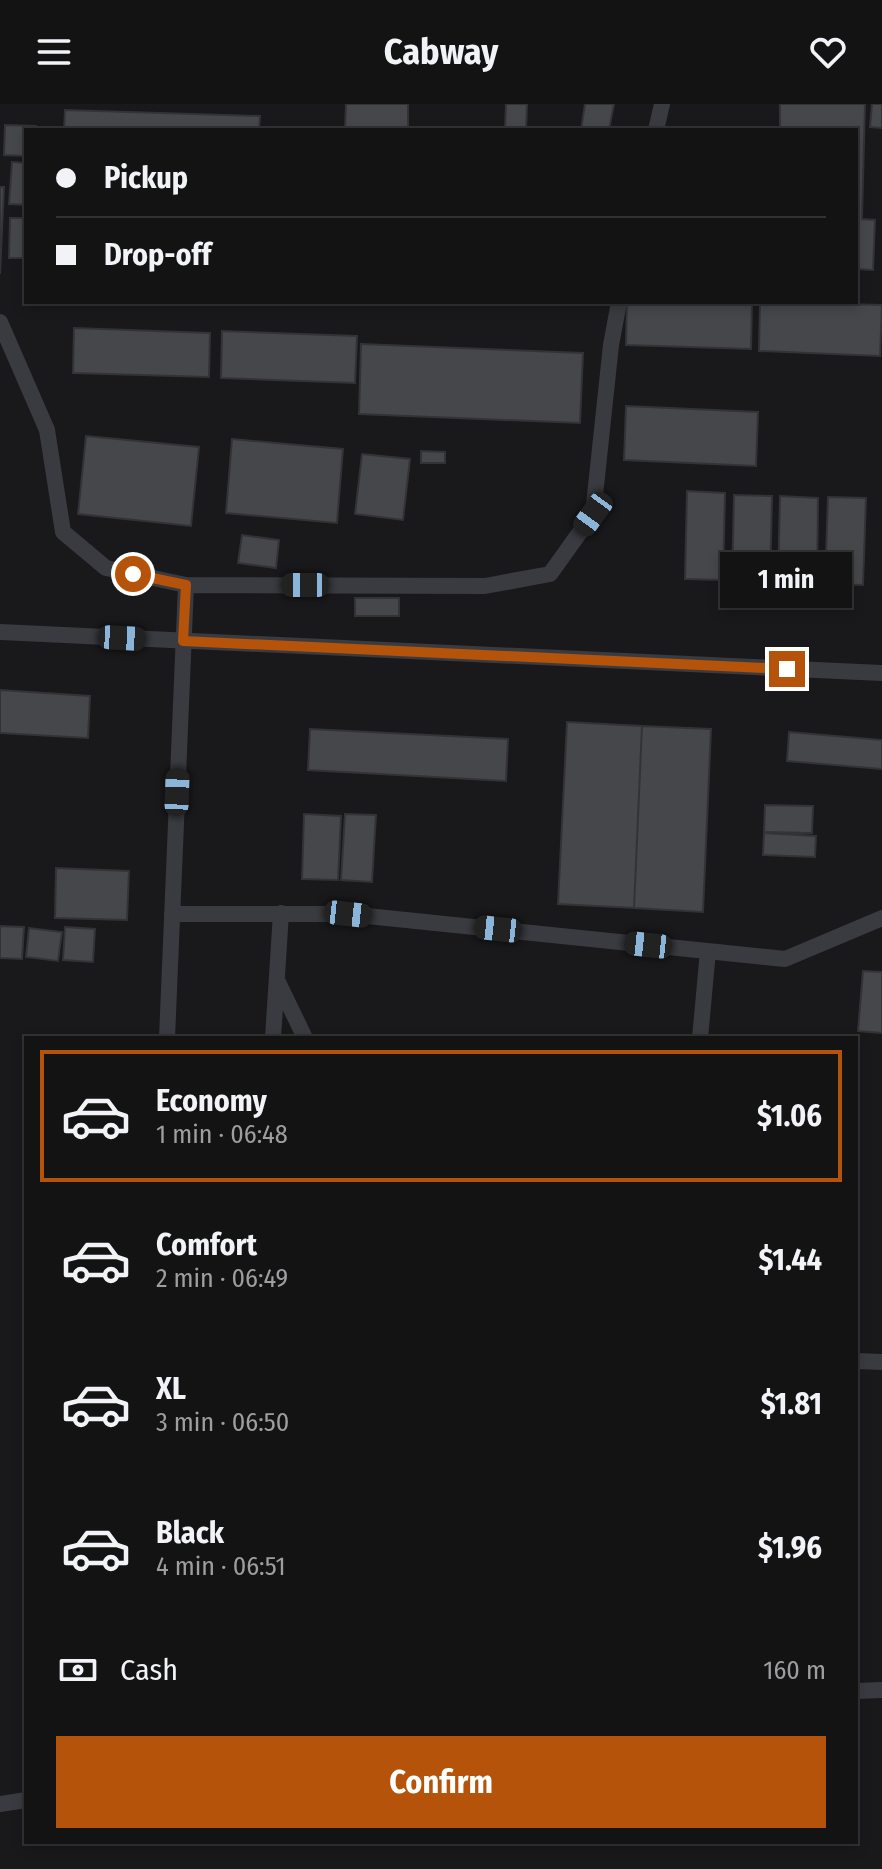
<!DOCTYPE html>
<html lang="en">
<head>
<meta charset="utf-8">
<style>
  body { margin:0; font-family:"Fira Sans Condensed",sans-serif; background:#1c1c1d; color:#f1f3f6; height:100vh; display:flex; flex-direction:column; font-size:30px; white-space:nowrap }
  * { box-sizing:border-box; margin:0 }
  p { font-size:26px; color:#9d9ea0 }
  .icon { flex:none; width:44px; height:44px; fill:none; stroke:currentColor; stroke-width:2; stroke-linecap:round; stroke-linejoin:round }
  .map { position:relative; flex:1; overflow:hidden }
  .panel { position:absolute; left:24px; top:932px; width:834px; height:808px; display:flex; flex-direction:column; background:#131314; border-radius:0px; box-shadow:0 4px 12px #0003,0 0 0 2px #323234 }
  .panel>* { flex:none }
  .top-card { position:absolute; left:24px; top:24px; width:834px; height:176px; border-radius:0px; box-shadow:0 4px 12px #0003,0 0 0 2px #323234; display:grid; align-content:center; height:176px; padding:0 32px; background:#131314 }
  .end { position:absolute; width:36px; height:36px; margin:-18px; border:10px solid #b45309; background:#fff; box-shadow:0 0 0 4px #fff }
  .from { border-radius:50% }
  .bubble { position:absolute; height:56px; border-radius:0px; background:#131314; box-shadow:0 4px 12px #0003,0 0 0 2px #323234; font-size:26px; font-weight:700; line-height:56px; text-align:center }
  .car { position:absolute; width:24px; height:48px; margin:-24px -12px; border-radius:10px; box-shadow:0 0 6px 2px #0007; background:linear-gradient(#222 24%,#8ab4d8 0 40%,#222 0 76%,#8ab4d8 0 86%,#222 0) }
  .top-card b { display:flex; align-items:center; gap:28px; height:76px; font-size:30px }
  .top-card b+b { border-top:2px solid #323234 }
  .top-card i { width:20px; height:20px; background:#f1f3f6 }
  ul { padding:14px 0 0; list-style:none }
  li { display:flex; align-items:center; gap:24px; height:132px; margin:0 16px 12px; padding:0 16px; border:4px solid transparent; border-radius:0px }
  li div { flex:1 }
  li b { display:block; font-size:30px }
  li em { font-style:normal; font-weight:700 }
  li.on { border-color:#b45309 }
  li>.icon { width:72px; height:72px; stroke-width:1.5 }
  .pay { display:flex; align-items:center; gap:20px; height:88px; padding:0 32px; font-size:30px }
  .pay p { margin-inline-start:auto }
  .action { display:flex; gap:16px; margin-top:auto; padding:16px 32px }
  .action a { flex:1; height:92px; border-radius:0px; background:#b45309; color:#fff; font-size:32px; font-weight:700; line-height:92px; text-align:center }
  header { display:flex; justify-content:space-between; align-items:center; height:104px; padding:0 32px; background:#131314; font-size:36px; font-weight:700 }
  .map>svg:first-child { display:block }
  .building { fill:#46474b; stroke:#333337; stroke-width:2 }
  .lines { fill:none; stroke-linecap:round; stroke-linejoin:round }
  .lane { stroke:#3a3b40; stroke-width:16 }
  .route { stroke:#b45309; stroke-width:10 }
</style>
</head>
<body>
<header><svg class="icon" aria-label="menu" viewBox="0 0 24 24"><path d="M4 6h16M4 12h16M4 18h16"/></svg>Cabway<svg class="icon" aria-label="heart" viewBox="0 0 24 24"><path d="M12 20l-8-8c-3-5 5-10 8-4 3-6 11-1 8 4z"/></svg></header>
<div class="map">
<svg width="882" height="1765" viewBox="0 0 882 1765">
  <rect width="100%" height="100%" fill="#19191b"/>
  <path class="building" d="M 346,0 L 408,0 L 408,26 L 345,26 Z
    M 506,0 L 527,0 L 526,26 L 505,26 Z
    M 585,0 L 614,0 L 609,26 L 581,26 Z
    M 780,0 L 865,0 L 862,115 L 875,116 L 873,166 L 856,165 L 856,26 L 780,26 Z
    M 872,0 L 882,0 L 882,24 L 870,23 Z
    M 65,6 L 260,12 L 259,26 L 64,26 Z
    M 5,21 L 36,22 L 36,26 L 26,26 L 26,52 L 4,51 Z
    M 12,58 L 26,59 L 26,101 L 9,100 Z
    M 0,83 L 4,83 L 0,170 Z
    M 10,114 L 26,114 L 26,154 L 9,154 Z
    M 627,198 L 752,198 L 751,245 L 626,241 Z
    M 760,198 L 882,201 L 880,252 L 759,247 Z
    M 74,224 L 210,229 L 209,273 L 73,269 Z
    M 222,227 L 357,232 L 355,279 L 221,274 Z
    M 361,240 L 583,249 L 580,319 L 359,310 Z
    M 626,302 L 758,308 L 756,362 L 624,356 Z
    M 86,332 L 199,343 L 191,422 L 78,410 Z
    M 232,335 L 343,345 L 337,419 L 226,409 Z
    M 421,347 L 445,348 L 445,359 L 421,359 Z
    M 362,350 L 410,355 L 403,416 L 355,410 Z
    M 687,387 L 725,389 L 723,476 L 685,475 Z
    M 734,391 L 772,392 L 770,479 L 732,478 Z
    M 780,392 L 818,394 L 817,481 L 778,480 Z
    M 828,393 L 866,394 L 863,481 L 825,480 Z
    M 242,431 L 279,436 L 276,464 L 238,459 Z
    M 355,494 L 399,494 L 399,512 L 355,512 Z
    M 0,586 L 90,592 L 88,634 L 0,629 Z
    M 567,618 L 642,622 L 634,804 L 558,800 Z
    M 642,622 L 711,625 L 703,808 L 634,804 Z
    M 310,625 L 508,635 L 506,677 L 308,666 Z
    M 789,628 L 882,636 L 882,665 L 787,657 Z
    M 765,701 L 813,702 L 812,729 L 764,728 Z
    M 304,710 L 341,712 L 338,776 L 302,775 Z
    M 345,710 L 376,711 L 372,778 L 341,776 Z
    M 764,729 L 816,732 L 815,753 L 763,751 Z
    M 56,764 L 129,767 L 127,816 L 55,814 Z
    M 0,822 L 24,823 L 22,855 L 0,854 Z
    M 65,823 L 95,825 L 93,858 L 63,856 Z
    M 29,824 L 62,828 L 58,857 L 26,853 Z
    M 863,867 L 882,868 L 882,929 L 858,927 Z"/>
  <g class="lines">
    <path class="lane" d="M 656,26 L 662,0
      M 0,218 L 47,326 L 63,428 L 106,464 L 186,481 L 485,482 L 550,470 L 593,410 L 611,241 L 619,198
      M 0,528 L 882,569
      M 172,810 L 348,810 L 785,855 L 882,814
      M 278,878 L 305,934
      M 167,934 L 186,481
      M 273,934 L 281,809
      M 700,934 L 708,847
      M 856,1257 L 882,1258
      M 856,1587 L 882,1586
      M 0,1700 L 26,1696"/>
  </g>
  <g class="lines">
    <path class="route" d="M 133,470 L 186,481 L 183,537 L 787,565"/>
  </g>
</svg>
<i class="end from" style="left:133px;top:470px"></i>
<i class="end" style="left:787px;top:565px"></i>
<div class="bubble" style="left:720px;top:448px;width:132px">1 min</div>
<i class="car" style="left:593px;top:410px;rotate:216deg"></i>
<i class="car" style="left:305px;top:481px;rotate:270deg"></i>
<i class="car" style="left:122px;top:534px;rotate:93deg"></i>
<i class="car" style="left:177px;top:688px;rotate:2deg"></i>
<i class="car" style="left:348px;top:810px;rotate:96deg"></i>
<i class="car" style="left:498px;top:825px;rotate:276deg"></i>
<i class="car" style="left:648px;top:841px;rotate:276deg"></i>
<div class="top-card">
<b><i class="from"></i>Pickup</b>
<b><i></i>Drop-off</b>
</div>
<section class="panel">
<ul>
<li class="on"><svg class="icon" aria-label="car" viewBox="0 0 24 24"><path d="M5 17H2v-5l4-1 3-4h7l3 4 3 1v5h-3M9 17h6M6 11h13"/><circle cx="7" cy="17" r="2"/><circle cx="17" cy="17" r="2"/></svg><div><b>Economy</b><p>1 min · 06:48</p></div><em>$1.06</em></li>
<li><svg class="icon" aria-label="car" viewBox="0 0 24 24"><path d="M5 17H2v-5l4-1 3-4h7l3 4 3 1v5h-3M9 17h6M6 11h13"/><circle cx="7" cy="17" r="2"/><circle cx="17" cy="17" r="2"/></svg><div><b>Comfort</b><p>2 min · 06:49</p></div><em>$1.44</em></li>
<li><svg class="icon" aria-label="car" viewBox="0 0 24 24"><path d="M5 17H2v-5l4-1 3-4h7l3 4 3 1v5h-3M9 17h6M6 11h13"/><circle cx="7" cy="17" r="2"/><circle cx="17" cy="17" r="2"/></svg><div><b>XL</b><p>3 min · 06:50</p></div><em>$1.81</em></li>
<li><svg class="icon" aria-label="car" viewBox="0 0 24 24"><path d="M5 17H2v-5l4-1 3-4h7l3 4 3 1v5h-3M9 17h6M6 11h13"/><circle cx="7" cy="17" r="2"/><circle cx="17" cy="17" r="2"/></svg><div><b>Black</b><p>4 min · 06:51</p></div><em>$1.96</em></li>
</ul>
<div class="pay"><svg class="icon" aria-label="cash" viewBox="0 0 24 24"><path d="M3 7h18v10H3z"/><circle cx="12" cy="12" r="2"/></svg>Cash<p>160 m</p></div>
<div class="action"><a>Confirm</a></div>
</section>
</div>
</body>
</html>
